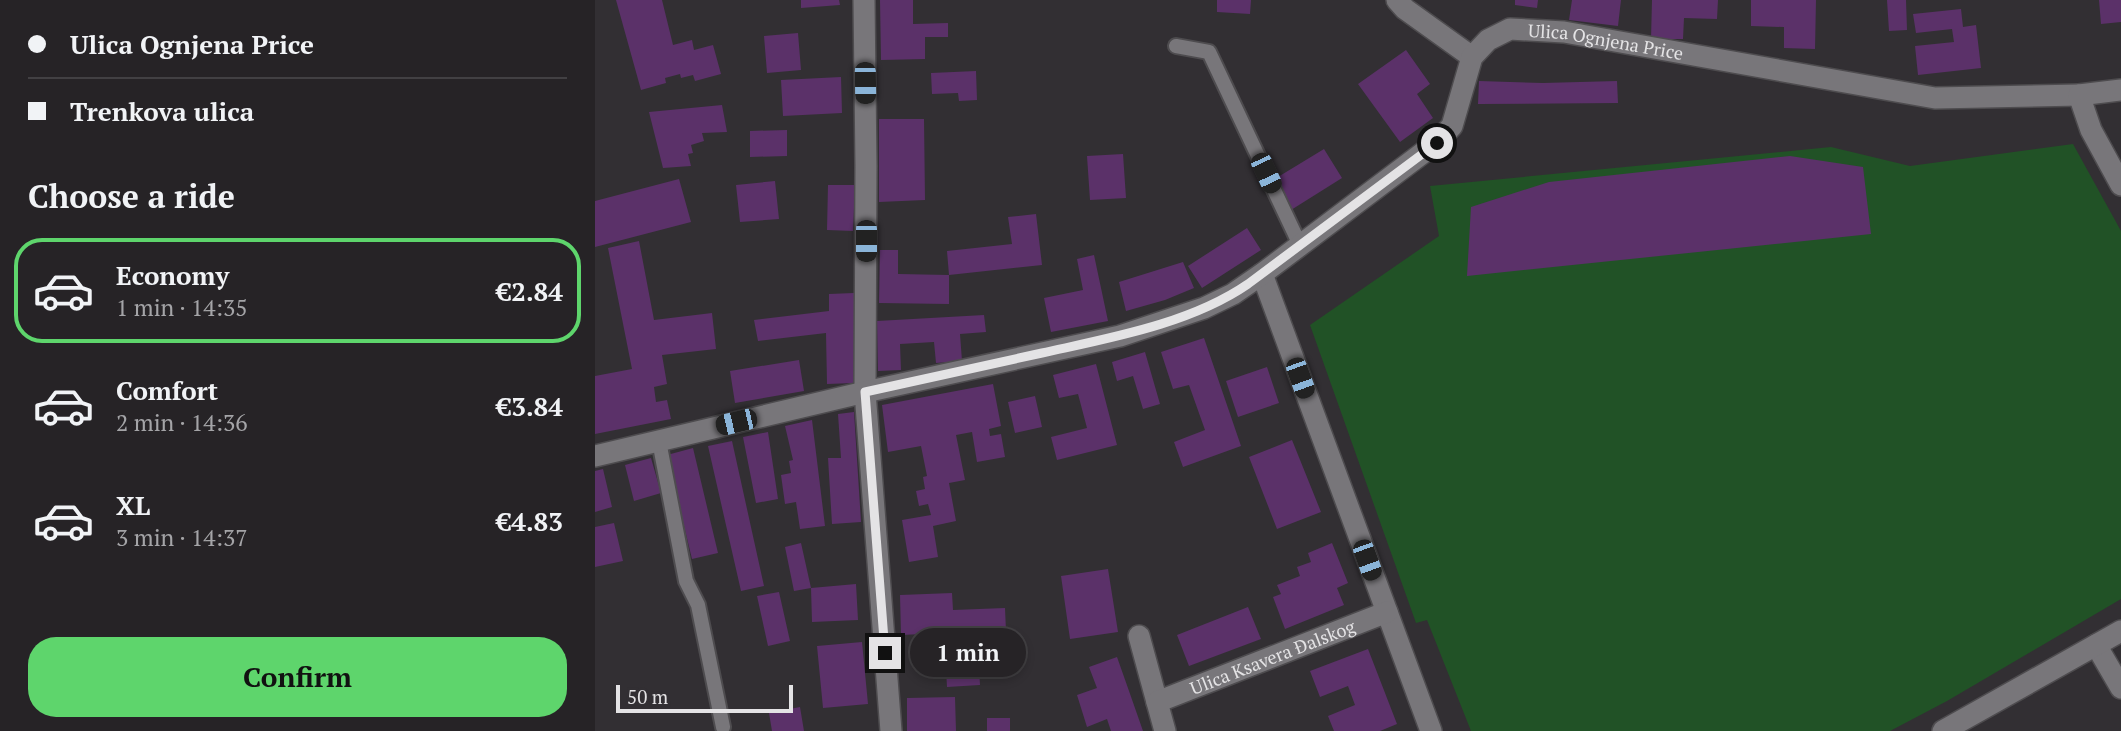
<!DOCTYPE html>
<html lang="en">
<head>
<meta charset="utf-8">
<style>
  body { margin:0; font-family:"PT Serif",serif; background:#322f32; color:#f1f3f6; height:100vh; display:flex; flex-direction:column; font-size:26px; white-space:nowrap }
  * { box-sizing:border-box; margin:0 }
  p { font-size:23px; color:#a4a4a7 }
  .icon { flex:none; width:38px; height:38px; fill:none; stroke:currentColor; stroke-width:2; stroke-linecap:round; stroke-linejoin:round }
  .map { position:relative; flex:1; overflow:hidden }
  .side { display:flex; flex-direction:column; background:#262326; width:595px }
  .side>* { flex:none }
  .top-card { display:grid; align-content:center; height:154px; padding:0 28px; background:#262326 }
  .scale { position:absolute; left:21px; bottom:18px; width:177px; box-sizing:border-box; padding-left:7px; border:4px solid #e4e3e5; border-top:0; font-size:19px; line-height:24px; white-space:nowrap; color:#e4e3e5; -webkit-text-stroke:5px #322f33; paint-order:stroke }
  .end { position:absolute; width:32px; height:32px; margin:-16px; border:9px solid #e4e3e5; background:#111; box-shadow:0 0 0 4px #111 }
  .from { border-radius:50% }
  .bubble { position:absolute; height:49px; border-radius:24px; background:#262326; box-shadow:0 4px 10px #0003,0 0 0 2px #424043; font-size:23px; font-weight:700; line-height:49px; text-align:center }
  .car { position:absolute; width:21px; height:42px; margin:-21px -10px; border-radius:9px; box-shadow:0 0 5px 2px #0007; background:linear-gradient(#222 24%,#8ab4d8 0 40%,#222 0 76%,#8ab4d8 0 86%,#222 0) }
  .top-card b { display:flex; align-items:center; gap:24px; height:66px; font-size:26px }
  .top-card b+b { border-top:2px solid #424043 }
  .top-card i { width:18px; height:18px; background:#f1f3f6 }
  ul { padding:0; list-style:none }
  li { display:flex; align-items:center; gap:21px; height:105px; margin:0 14px 10px; padding:0 14px; border:4px solid transparent; border-radius:28px }
  li div { flex:1 }
  li b { display:block; font-size:26px }
  li em { font-style:normal; font-weight:700 }
  li.current { border-color:#5ed56c }
  li>.icon { width:63px; height:63px; stroke-width:1.5 }
  h2 { padding:0 28px; font-size:32px; line-height:84px }
  .cta { display:flex; gap:14px; margin-top:auto; padding:14px 28px }
  .cta a { flex:1; height:80px; border-radius:28px; background:#5ed56c; color:#111; font-size:28px; font-weight:700; line-height:80px; text-align:center }
  main { display:flex; flex:1; min-height:0 }
  .map>svg:first-child { display:block }
  .green { fill:#215226 }
  .building { fill:#5b3169 }
  .lines { fill:none; stroke-linecap:round; stroke-linejoin:round }
  .service-casing { stroke:#4e4c4f; stroke-width:18 }
  .pedestrian-casing { stroke:#4e4c4f; stroke-width:24 }
  .minor-casing { stroke:#4e4c4f; stroke-width:24 }
  .tertiary-casing { stroke:#4e4c4f; stroke-width:24 }
  .service { stroke:#78767a; stroke-width:14 }
  .pedestrian { stroke:#78767a; stroke-width:21 }
  .minor { stroke:#78767a; stroke-width:21 }
  .tertiary { stroke:#78767a; stroke-width:21 }
  .route { stroke:#e4e3e5; stroke-width:9 }
  .labels { text-anchor:middle; dominant-baseline:central; stroke-width:5; stroke-linejoin:round; paint-order:stroke }
  .street-label { font-size:18px; fill:#e4e3e5; stroke:#322f33 }
</style>
</head>
<body>
<main>
<section class="side">
<div class="top-card">
<b><i class="from"></i>Ulica Ognjena Price</b>
<b><i></i>Trenkova ulica</b>
</div>
<h2>Choose a ride</h2>
<ul>
<li class="current"><svg class="icon" aria-label="car" viewBox="0 0 24 24"><path d="M5 17H2v-5l4-1 3-4h7l3 4 3 1v5h-3M9 17h6M6 11h13"/><circle cx="7" cy="17" r="2"/><circle cx="17" cy="17" r="2"/></svg><div><b>Economy</b><p>1 min · 14:35</p></div><em>€2.84</em></li>
<li><svg class="icon" aria-label="car" viewBox="0 0 24 24"><path d="M5 17H2v-5l4-1 3-4h7l3 4 3 1v5h-3M9 17h6M6 11h13"/><circle cx="7" cy="17" r="2"/><circle cx="17" cy="17" r="2"/></svg><div><b>Comfort</b><p>2 min · 14:36</p></div><em>€3.84</em></li>
<li><svg class="icon" aria-label="car" viewBox="0 0 24 24"><path d="M5 17H2v-5l4-1 3-4h7l3 4 3 1v5h-3M9 17h6M6 11h13"/><circle cx="7" cy="17" r="2"/><circle cx="17" cy="17" r="2"/></svg><div><b>XL</b><p>3 min · 14:37</p></div><em>€4.83</em></li>
</ul>
<div class="cta"><a>Confirm</a></div>
</section>
<div class="map">
<svg width="1526" height="731" viewBox="0 0 1526 731">
  <rect width="100%" height="100%" fill="#322f33"/>
  <path class="green" d="M 1478,144 L 1526,231 L 1526,599 L 1352,701 L 1295,731 L 876,731 L 832,620 L 821,623 L 715,325 L 844,236 L 835,186 L 1236,147 L 1315,166 Z"/>
  <path class="building" d="M 21,0 L 67,0 L 78,45 L 97,40 L 99,50 L 118,45 L 126,74 L 100,81 L 98,75 L 86,78 L 85,74 L 70,78 L 71,83 L 46,90 Z
    M 206,0 L 244,0 L 245,5 L 206,8 Z
    M 285,0 L 318,0 L 318,24 L 353,23 L 353,37 L 330,37 L 330,59 L 286,60 Z
    M 622,0 L 656,0 L 655,14 L 622,12 Z
    M 920,0 L 943,0 L 942,8 L 920,5 Z
    M 977,0 L 1026,0 L 1023,26 L 974,20 Z
    M 1057,0 L 1123,0 L 1122,19 L 1089,18 L 1088,39 L 1056,39 Z
    M 1156,0 L 1221,0 L 1220,49 L 1189,48 L 1189,27 L 1156,26 Z
    M 1292,0 L 1311,0 L 1312,30 L 1294,31 Z
    M 1504,0 L 1526,0 L 1526,22 L 1506,24 Z
    M 1366,9 L 1368,27 L 1381,25 L 1386,68 L 1323,75 L 1320,46 L 1359,42 L 1357,29 L 1321,33 L 1318,14 Z
    M 203,33 L 206,70 L 172,73 L 169,36 Z
    M 811,50 L 835,84 L 822,94 L 838,118 L 805,142 L 763,84 Z
    M 381,71 L 382,100 L 364,101 L 363,93 L 337,94 L 336,73 Z
    M 246,77 L 247,113 L 188,116 L 186,80 Z
    M 884,81 L 948,83 L 1022,81 L 1023,103 L 883,104 Z
    M 127,105 L 132,132 L 107,133 L 109,141 L 96,145 L 98,153 L 93,154 L 96,166 L 68,168 L 54,112 Z
    M 284,119 L 329,119 L 330,200 L 284,202 Z
    M 192,130 L 192,156 L 155,157 L 155,131 Z
    M 729,149 L 747,178 L 696,210 L 678,180 Z
    M 528,154 L 531,198 L 495,200 L 492,156 Z
    M 1195,156 L 1268,167 L 1276,234 L 872,276 L 876,207 L 954,182 Z
    M 84,179 L 96,222 L 0,247 L 0,201 Z
    M 180,181 L 184,219 L 145,222 L 141,185 Z
    M 233,185 L 260,185 L 258,231 L 232,230 Z
    M 441,214 L 447,265 L 354,275 L 352,251 L 417,244 L 413,217 Z
    M 652,228 L 666,250 L 607,288 L 593,266 Z
    M 44,241 L 59,320 L 117,313 L 121,349 L 67,355 L 72,384 L 59,387 L 61,402 L 72,400 L 76,419 L 0,434 L 0,376 L 37,369 L 13,248 Z
    M 285,250 L 303,250 L 303,274 L 354,275 L 354,304 L 284,303 Z
    M 499,255 L 513,321 L 456,332 L 449,298 L 488,290 L 482,259 Z
    M 588,262 L 599,288 L 570,300 L 531,311 L 524,282 Z
    M 259,293 L 259,383 L 232,384 L 231,333 L 163,341 L 159,320 L 234,311 L 234,294 Z
    M 389,315 L 391,332 L 365,334 L 367,361 L 341,363 L 339,342 L 305,344 L 306,370 L 283,371 L 282,321 Z
    M 609,338 L 646,446 L 588,467 L 579,442 L 610,430 L 594,385 L 578,389 L 566,352 Z
    M 550,352 L 565,404 L 548,409 L 538,376 L 522,381 L 517,362 Z
    M 204,360 L 209,391 L 140,403 L 135,371 Z
    M 501,364 L 522,445 L 462,460 L 456,437 L 492,428 L 483,394 L 464,398 L 458,375 Z
    M 672,367 L 684,403 L 643,417 L 631,381 Z
    M 398,384 L 406,426 L 394,429 L 395,436 L 406,434 L 410,457 L 382,462 L 377,432 L 361,435 L 370,480 L 354,483 L 361,521 L 338,526 L 343,557 L 314,562 L 307,520 L 336,515 L 333,504 L 324,506 L 321,491 L 330,489 L 328,477 L 332,476 L 326,446 L 293,452 L 287,405 Z
    M 440,396 L 447,427 L 420,433 L 413,402 Z
    M 259,412 L 266,522 L 237,524 L 233,458 L 246,458 L 243,414 Z
    M 217,420 L 230,526 L 205,529 L 201,502 L 190,504 L 186,475 L 196,473 L 194,461 L 198,460 L 190,426 Z
    M 173,432 L 183,499 L 161,503 L 148,437 Z
    M 697,440 L 726,512 L 682,529 L 654,457 Z
    M 137,441 L 169,586 L 146,591 L 113,446 Z
    M 98,448 L 123,553 L 97,559 L 72,455 Z
    M 56,458 L 66,493 L 39,501 L 30,465 Z
    M 8,469 L 17,507 L 0,512 L 0,471 Z
    M 19,523 L 28,561 L 0,567 L 0,527 Z
    M 206,543 L 216,588 L 199,591 L 190,547 Z
    M 737,543 L 753,583 L 742,588 L 749,605 L 690,629 L 678,597 L 686,594 L 682,585 L 705,576 L 702,567 L 716,562 L 713,553 Z
    M 513,569 L 523,632 L 475,639 L 466,576 Z
    M 261,584 L 263,620 L 217,622 L 216,588 Z
    M 184,592 L 195,641 L 173,646 L 162,596 Z
    M 357,593 L 358,610 L 410,608 L 411,631 L 382,632 L 385,685 L 352,687 L 349,633 L 306,635 L 305,595 Z
    M 653,607 L 666,639 L 594,666 L 582,635 Z
    M 267,642 L 273,704 L 228,708 L 222,646 Z
    M 773,649 L 802,724 L 785,731 L 739,731 L 733,716 L 760,705 L 753,686 L 725,697 L 715,671 Z
    M 522,657 L 534,691 L 548,731 L 516,731 L 512,719 L 492,727 L 482,695 L 502,688 L 494,667 Z
    M 360,697 L 361,731 L 312,731 L 312,698 Z
    M 205,707 L 209,731 L 177,731 L 174,713 Z
    M 392,718 L 415,718 L 415,731 L 392,731 Z"/>
  <g class="lines">
    <defs>
      <path id="service" d="M 581,46 L 614,52 L 705,245
        M 64,441 L 91,581 L 103,605 L 128,727"/>
      <path id="pedestrian" d="M 802,0 L 810,9 L 877,57"/>
      <g id="minor">
        <path d="M 269,0 L 271,166 L 270,392 L 296,731"/>
        <path d="M 667,274 L 836,731"/>
        <path id="s1" d="M 0,456 L 270,392 L 525,336 L 609,308 L 638,294 L 667,274 L 841,143 L 857,126 L 877,57 L 893,40 L 915,29 L 969,32 L 1340,98 L 1484,95"/>
        <path d="M 544,636 L 562,702"/>
        <path d="M 1501,645 L 1526,688"/>
        <path id="s2" d="M 570,731 L 562,702 L 792,612"/>
        <path d="M 1348,731 L 1526,631"/>
      </g>
      <path id="tertiary" d="M 1526,90 L 1484,95 L 1496,130 L 1526,185"/>
    </defs>
    <use href="#service" class="service-casing"/>
    <use href="#pedestrian" class="pedestrian-casing"/>
    <use href="#minor" class="minor-casing"/>
    <use href="#tertiary" class="tertiary-casing"/>
    <use href="#service" class="service"/>
    <use href="#pedestrian" class="pedestrian"/>
    <use href="#minor" class="minor"/>
    <use href="#tertiary" class="tertiary"/>
  </g>
  <g class="lines">
    <path class="route" d="M 290,653 L 270,392 C 329,379 388,366 447,353 C 514,338 595,324 653,284 L 842,143"/>
  </g>
  <g class="labels">
    <g class="street-label">
      <text stroke="none"><textPath href="#s1" startOffset="1152">Ulica Ognjena Price</textPath></text>
      <text stroke="none"><textPath href="#s2" startOffset="154">Ulica Ksavera Đalskog</textPath></text>
    </g>
  </g>
</svg>
<div class="scale">50 m</div>
<i class="end from" style="left:842px;top:143px"></i>
<i class="end" style="left:290px;top:653px"></i>
<div class="bubble" style="left:315px;top:628px;width:116px">1 min</div>
<i class="car" style="left:270px;top:83px;rotate:179deg"></i>
<i class="car" style="left:671px;top:173px;rotate:155deg"></i>
<i class="car" style="left:271px;top:241px;rotate:180deg"></i>
<i class="car" style="left:705px;top:378px;rotate:160deg"></i>
<i class="car" style="left:141px;top:422px;rotate:257deg"></i>
<i class="car" style="left:772px;top:560px;rotate:160deg"></i>
</div>
</main>
</body>
</html>
